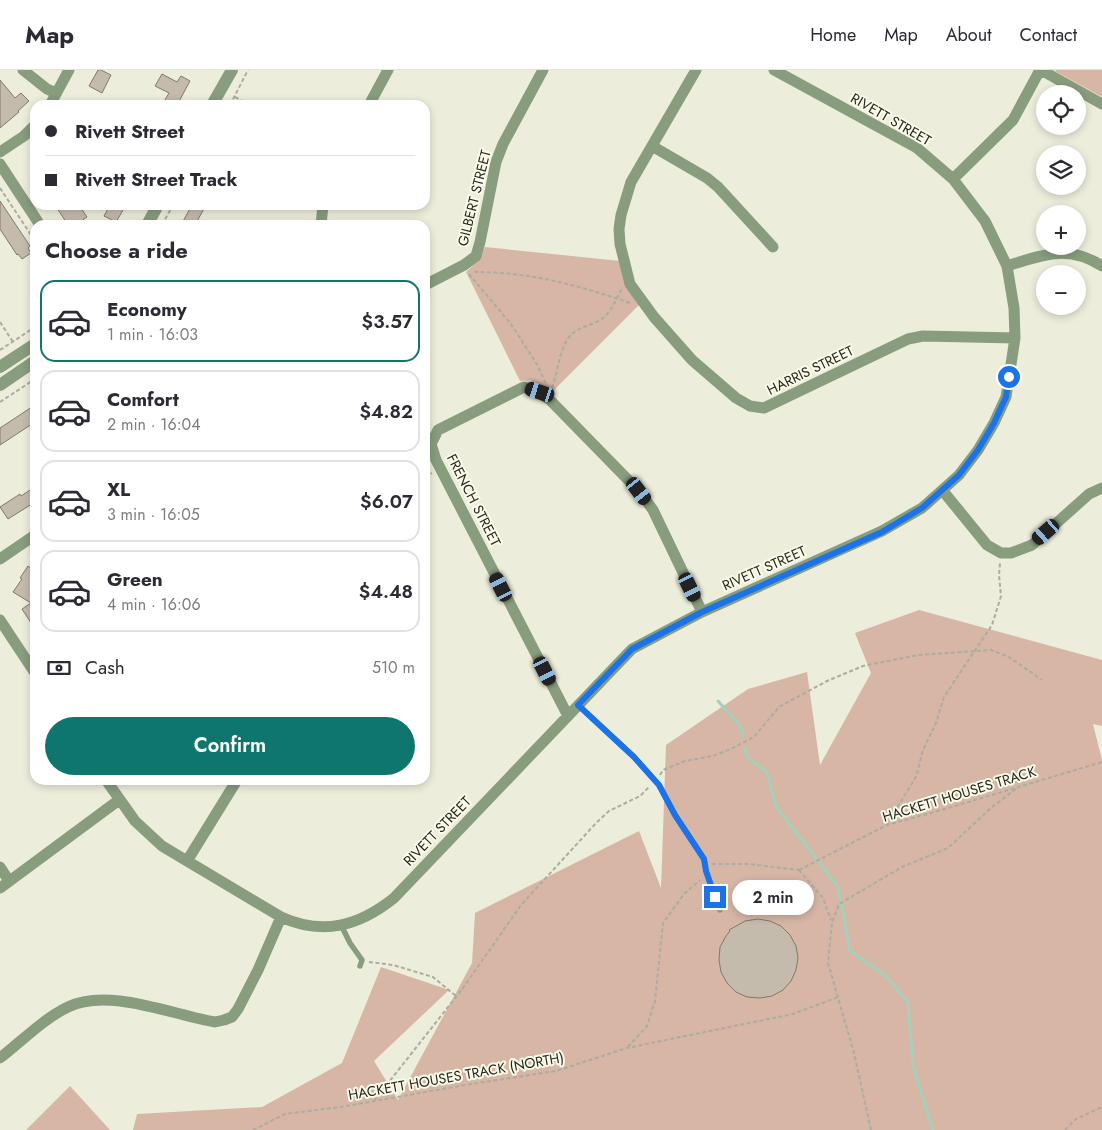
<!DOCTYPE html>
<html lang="en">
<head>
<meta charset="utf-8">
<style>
  body { margin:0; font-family:Jost,sans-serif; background:#f2f2f3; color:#2b2b33; height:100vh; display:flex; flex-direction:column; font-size:19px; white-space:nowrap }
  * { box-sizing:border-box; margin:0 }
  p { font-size:16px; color:#7c7c81 }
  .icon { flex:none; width:28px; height:28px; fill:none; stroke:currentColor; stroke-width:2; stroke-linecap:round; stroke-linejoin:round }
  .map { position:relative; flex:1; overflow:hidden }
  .drawer { position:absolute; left:30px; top:150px; width:400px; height:565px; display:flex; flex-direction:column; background:#fff; border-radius:15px; box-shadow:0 2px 8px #0003 }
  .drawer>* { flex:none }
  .top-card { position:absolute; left:30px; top:30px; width:400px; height:110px; border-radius:15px; box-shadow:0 2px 8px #0003; display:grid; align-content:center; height:110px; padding:0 15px; background:#fff }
  .buttons { position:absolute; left:1036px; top:15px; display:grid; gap:10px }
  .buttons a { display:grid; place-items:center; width:50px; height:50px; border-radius:50%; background:#fff; box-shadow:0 2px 8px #0003; font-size:25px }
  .end { position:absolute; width:22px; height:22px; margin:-11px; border:6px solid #1a73e8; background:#fff; box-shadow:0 0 0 2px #fff }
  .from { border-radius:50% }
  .bubble { position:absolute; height:35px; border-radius:18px; background:#fff; box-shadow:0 2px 8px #0003; font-size:16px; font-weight:600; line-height:35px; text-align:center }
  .car { position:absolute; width:15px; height:30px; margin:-15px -8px; border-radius:6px; box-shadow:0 0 4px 1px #0007; background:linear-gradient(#222 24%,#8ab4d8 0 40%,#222 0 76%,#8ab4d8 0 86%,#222 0) }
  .top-card b { display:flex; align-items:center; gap:18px; height:48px; font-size:19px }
  .top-card b+b { border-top:1px solid #e1e1e2 }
  .top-card i { width:12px; height:12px; background:#2b2b33 }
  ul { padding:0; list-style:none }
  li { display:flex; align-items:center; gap:15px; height:82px; margin:0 10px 8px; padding:0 5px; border:2px solid #e1e1e2; border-radius:15px }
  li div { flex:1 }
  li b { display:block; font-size:19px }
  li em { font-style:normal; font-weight:600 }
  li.current { border-color:#0f766e }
  li>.icon { width:45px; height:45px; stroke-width:1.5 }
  h2 { padding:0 15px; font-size:22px; line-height:60px }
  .pay { display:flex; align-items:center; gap:12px; height:55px; padding:0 15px; font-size:19px }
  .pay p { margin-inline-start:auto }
  .primary-button { display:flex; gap:10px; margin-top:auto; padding:10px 15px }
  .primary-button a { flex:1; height:58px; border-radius:30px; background:#0f766e; color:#fff; font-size:20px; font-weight:600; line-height:58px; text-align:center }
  header { display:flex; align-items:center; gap:30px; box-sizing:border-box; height:70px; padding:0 25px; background:#fff; border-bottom:1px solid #e1e1e2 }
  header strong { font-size:24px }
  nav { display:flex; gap:28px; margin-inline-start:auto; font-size:18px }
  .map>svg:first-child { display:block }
  .green { fill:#d7b6a6 }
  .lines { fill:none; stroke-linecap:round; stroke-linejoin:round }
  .stream { stroke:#a5d1bc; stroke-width:3 }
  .building { fill:#c4bbad; stroke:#81796c }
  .path { stroke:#acac9f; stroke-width:2; stroke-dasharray:4 2.5; stroke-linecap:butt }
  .service { stroke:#879d7d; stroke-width:5.5 }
  .minor { stroke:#879d7d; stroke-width:11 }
  .tertiary { stroke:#879d7d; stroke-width:12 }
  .route { stroke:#1a73e8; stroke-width:6 }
  .labels { text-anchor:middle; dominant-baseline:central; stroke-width:4; stroke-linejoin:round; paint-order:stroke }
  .street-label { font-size:14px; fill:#272721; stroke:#fafae9 }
</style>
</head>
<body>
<header>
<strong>Map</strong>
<nav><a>Home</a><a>Map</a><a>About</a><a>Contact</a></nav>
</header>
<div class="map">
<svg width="1102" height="1060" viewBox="0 0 1102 1060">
  <rect width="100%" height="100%" fill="#ededdc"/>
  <path class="green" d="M 1056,0 L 1102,0 L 1102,27 L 1055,1 Z
    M 485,177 L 620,191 L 640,234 L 551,323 L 531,310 L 520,311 L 466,202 L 479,190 Z
    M 919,540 L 1102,590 L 1102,656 L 1093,654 L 1102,690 L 1102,1060 L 133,1060 L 137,1044 L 262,1037 L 342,993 L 381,897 L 449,920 L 374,991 L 398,1030 L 472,893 L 475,843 L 639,761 L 661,818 L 666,675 L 748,619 L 807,602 L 820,695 L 871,603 L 855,563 Z
    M 70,1016 L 110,1060 L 26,1060 Z"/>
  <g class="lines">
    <path class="stream" d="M 718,631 L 741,657 L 743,666
      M 745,678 L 747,687 L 767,702 L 776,736 L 838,817 L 850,881 L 885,905 L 908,932 L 913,996 L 933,1060"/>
  </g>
  <path class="building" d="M 98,0 L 101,0 L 111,5 L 102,23 L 89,16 Z
    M 162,4 L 177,12 L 181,6 L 190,11 L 177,35 L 162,35 L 169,23 L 155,16 Z
    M 0,10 L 15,28 L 21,23 L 29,31 L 18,41 L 19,42 L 0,58 Z
    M 0,131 L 30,176 L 28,178 L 31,183 L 22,189 L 18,184 L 17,185 L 0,159 Z
    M 55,135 L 79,135 L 87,147 L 75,155 L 68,155 Z
    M 110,135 L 126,135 L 116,152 L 104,146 Z
    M 192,135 L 206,135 L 195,155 L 181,155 Z
    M 35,335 L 35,352 L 0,375 L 0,358 Z
    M 35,417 L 35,432 L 8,449 L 0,437 L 20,424 L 21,426 Z
    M 28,496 L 35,501 L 35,559 L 22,539 L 31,533 L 13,522 L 22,509 L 20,508 Z
    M 758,849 L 770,851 L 781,856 L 790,865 L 796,876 L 798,888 L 796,900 L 791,911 L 783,920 L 772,926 L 760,928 L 747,927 L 736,922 L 727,913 L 721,902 L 719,890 L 720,877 L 726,866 L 730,861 L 729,860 L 745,851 Z"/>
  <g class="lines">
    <path class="path" d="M 235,27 L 250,35
      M 230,35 L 248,0
      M 0,118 L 35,171
      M 162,155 L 173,135
      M 474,202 C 530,202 578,215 630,233
      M 469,204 L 511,254 L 538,296 L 546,314
      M 0,252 L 13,272
      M 0,280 L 35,257
      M 552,318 C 558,302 559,280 569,267 C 578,256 592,256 603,248 C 612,241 616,228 622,219
      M 0,332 L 35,309
      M 425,407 L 432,403
      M 660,705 L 663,700 L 685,691 L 713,686 L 731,679 L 754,667 L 779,637 L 827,611 L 863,596 L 918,585 L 991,580 L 1009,587 L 1042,610
      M 887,754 L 916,707 L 923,680 L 936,653 L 944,627 L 992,555 L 1001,526 L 999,505 L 1000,493
      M 712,794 L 748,794 L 799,800
      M 799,800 L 887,755 L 945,739 L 1102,692
      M 799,800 L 823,828 L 831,850
      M 369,892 L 393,895 L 433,907 L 456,926
      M 628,977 L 647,956 L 655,931 L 663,853 L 684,824 L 700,810
      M 374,1031 L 463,918 L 521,835 L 597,752 L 609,741 L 640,726 L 650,716
      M 253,1060 L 285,1044 L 341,1037 L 465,1015 L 556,1001 L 627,978 L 793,944 L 838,927
      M 871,1060 L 854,983 L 828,893 L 832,852 L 839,834 L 902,797 L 948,778 L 992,737 L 1020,716
      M 1065,1060 L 1076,1049 L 1102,1037"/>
    <path class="service" d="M 578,635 L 634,687 L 659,715 L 675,745 L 704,789 L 706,801 L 720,840
      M 341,855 L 350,873 L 362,890 L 360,896"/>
    <path class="minor" d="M 23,0 L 47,19 L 56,23
      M 696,0 L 631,112 L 621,145 L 619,159 L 620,174 L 630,214 L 654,247 L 692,290 L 736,328 L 750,336 L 764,338 L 908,269 L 923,266 L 1015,268
      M 1041,0 L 1102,34
      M 50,35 L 69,0
      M 369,35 L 388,0
      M 652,76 L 707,108 L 718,117 L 773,177
      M 0,82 L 24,66 L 35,55
      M 0,94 L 40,155
      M 953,109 L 1013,50 L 1040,0
      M 321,155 L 323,135
      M 1007,196 C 1042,185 1068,174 1102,196
      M 425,215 L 464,195 L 476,186 L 480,172 L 496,92 L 503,74 L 543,0
      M 943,421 L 987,475 L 1001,483 L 1011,483 L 1032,475 L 1089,424 L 1102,418
      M 0,489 L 35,465
      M 0,550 L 35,603
      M 568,646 L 436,390 L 431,374 L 438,360 L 524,317 L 539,323 L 549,329 L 639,421 L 653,440 L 702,542
      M 106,710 L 135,751 L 162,776 L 281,847 C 323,866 359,856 394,828 L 632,579 L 702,542 L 882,461 L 922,438 L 959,405 L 978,380 L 994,353 L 1006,327 L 1015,268 L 1014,238 L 1007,196 L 985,151 L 953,109 L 917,78 L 774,0
      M 187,791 L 237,710
      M 0,797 L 9,811
      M 0,818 L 119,730
      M 0,988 C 22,971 43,949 68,937 C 108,917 173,945 215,952 L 224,950 L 232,947 L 238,939 L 258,900 L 281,847"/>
    <path class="tertiary" d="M 212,35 L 232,0
      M 147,155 L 158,135
      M 0,297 L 35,274
      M 0,315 L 35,291"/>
  </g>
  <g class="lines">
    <path class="route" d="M 715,827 L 706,801 L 704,789 L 675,745 L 659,715 L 634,687 L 578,635 L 632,579 L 702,542 L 882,462 L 922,438 L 959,405 L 978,380 L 994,353 L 1006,327 L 1009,307"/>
  </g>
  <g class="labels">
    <g class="street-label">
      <text transform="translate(891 49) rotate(30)">RIVETT STREET</text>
      <text transform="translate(474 128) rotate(-76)">GILBERT STREET</text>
      <text transform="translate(810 300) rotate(-26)">HARRIS STREET</text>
      <text transform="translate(474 430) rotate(63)">FRENCH STREET</text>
      <text transform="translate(764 498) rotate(-24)">RIVETT STREET</text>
      <text transform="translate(959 724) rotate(-17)">HACKETT HOUSES TRACK</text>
      <text transform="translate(437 761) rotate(-46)">RIVETT STREET</text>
      <text transform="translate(456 1006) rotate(-10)">HACKETT HOUSES TRACK (NORTH)</text>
    </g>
  </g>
</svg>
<div class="buttons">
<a><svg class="icon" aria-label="locate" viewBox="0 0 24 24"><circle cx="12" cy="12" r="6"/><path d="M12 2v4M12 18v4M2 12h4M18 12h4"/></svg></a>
<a><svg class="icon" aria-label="layers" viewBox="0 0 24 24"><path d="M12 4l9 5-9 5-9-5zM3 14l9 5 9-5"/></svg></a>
<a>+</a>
<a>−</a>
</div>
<i class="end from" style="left:1009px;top:307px"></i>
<i class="end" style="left:715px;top:827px"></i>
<div class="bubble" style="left:732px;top:810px;width:82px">2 min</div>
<i class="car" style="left:540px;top:322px;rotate:288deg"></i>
<i class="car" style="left:639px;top:421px;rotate:143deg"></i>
<i class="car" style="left:1046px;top:462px;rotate:229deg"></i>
<i class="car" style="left:501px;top:517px;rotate:333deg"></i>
<i class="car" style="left:690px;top:517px;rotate:154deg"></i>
<i class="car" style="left:545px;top:601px;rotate:153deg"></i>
<div class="top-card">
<b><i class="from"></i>Rivett Street</b>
<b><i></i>Rivett Street Track</b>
</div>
<section class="drawer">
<h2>Choose a ride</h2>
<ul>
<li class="current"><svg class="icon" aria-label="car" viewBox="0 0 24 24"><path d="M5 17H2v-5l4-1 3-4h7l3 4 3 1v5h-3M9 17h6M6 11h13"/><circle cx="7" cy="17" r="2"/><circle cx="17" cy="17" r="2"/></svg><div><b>Economy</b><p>1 min · 16:03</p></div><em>$3.57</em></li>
<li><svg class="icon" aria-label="car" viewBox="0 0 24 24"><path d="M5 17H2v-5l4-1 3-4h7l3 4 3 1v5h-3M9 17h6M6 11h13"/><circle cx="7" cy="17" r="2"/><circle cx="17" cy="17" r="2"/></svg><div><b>Comfort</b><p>2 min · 16:04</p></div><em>$4.82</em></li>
<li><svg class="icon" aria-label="car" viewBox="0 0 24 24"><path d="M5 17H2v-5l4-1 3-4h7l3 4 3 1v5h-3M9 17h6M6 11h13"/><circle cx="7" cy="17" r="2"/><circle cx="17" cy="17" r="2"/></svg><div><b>XL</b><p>3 min · 16:05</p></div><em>$6.07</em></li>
<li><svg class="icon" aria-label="car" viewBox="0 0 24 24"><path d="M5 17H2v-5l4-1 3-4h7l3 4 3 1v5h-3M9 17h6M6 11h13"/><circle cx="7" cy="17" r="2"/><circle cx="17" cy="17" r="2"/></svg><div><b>Green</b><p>4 min · 16:06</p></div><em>$4.48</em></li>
</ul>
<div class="pay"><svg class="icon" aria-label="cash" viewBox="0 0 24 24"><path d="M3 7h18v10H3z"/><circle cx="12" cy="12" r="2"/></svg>Cash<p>510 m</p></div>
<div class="primary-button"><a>Confirm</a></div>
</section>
</div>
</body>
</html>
